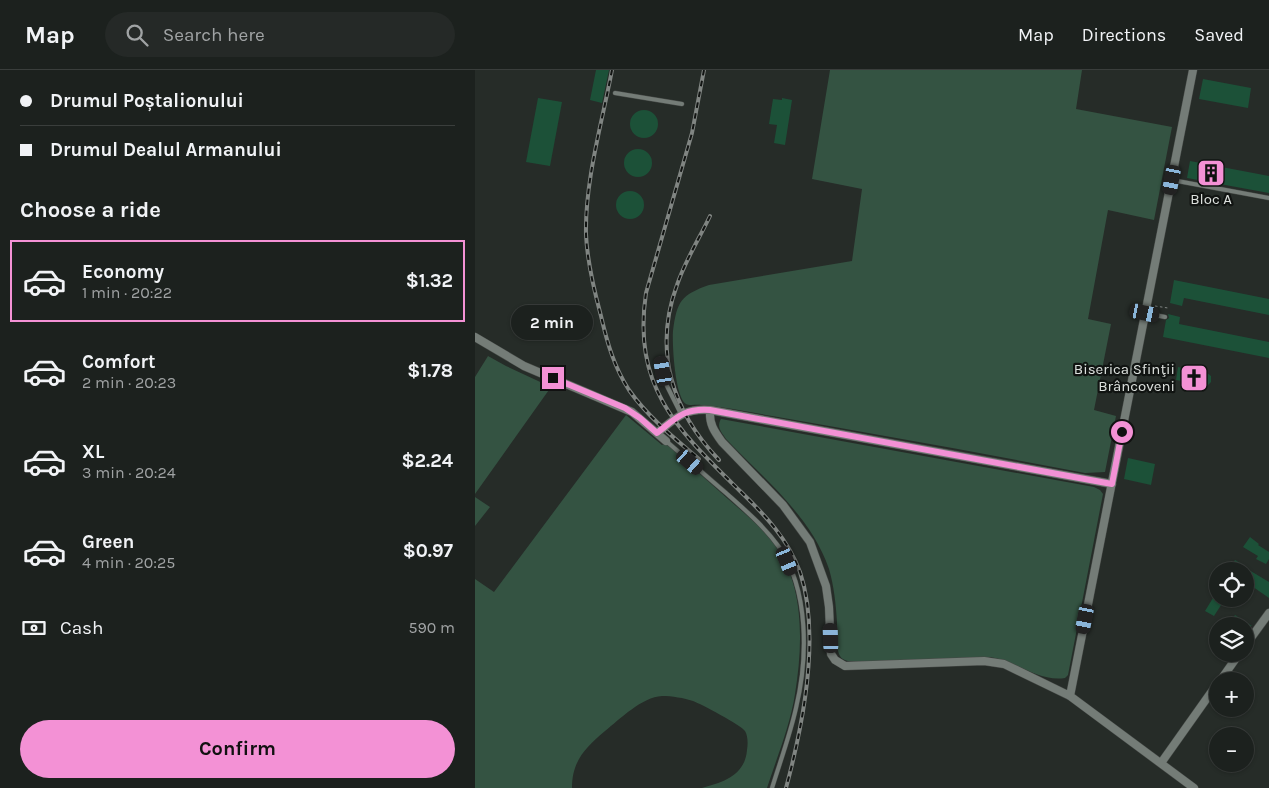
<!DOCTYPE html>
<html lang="en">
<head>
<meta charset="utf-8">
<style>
  body { margin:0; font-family:Karla,sans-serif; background:#252927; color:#f1f3f6; height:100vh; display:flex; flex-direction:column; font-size:19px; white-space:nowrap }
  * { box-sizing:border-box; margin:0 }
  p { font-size:16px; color:#a0a3a4 }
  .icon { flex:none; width:28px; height:28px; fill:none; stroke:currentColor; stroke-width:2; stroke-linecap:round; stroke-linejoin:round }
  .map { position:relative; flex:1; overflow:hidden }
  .side { display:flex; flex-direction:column; background:#1c211e; width:475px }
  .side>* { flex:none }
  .top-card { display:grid; align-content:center; height:110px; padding:0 20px; background:#1c211e }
  .tools { position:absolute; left:734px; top:492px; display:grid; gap:10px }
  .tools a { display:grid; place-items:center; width:45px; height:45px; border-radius:50%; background:#1c211e; box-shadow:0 1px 4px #0004,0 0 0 1px #3a3e3c; font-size:25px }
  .end { position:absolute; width:22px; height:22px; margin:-11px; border:6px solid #f391d5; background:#111; box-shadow:0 0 0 2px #111 }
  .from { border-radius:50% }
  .bubble { position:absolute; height:35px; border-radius:18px; background:#1c211e; box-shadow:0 1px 4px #0004,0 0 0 1px #3a3e3c; font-size:16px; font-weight:700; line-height:35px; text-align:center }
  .car { position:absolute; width:15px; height:30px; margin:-15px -8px; border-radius:6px; box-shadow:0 0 4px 1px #0007; background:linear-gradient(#222 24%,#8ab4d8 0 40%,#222 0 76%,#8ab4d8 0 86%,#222 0) }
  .top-card b { display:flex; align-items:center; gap:18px; height:48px; font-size:19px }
  .top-card b+b { border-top:1px solid #3a3e3c }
  .top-card i { width:12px; height:12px; background:#f1f3f6 }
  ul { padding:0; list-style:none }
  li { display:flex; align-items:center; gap:15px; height:82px; margin:0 10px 8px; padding:0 10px; border:2px solid transparent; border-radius:0px }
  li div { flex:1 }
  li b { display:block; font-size:19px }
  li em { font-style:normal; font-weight:700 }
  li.active { border-color:#f391d5 }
  li>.icon { width:45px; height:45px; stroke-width:1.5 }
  h2 { padding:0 20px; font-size:22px; line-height:60px }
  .pay { display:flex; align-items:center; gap:12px; height:55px; padding:0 20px; font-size:19px }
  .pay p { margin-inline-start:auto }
  .cta { display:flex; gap:10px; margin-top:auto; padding:10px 20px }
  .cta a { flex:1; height:58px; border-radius:30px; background:#f391d5; color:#111; font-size:20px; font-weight:700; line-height:58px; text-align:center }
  header { display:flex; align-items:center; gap:30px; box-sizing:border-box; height:70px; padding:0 25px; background:#1c211e; border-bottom:1px solid #3a3e3c }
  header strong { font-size:24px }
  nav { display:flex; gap:28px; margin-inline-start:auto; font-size:18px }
  .search { width:350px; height:45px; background:#252927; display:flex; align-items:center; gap:12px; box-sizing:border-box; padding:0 18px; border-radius:28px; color:#a0a3a4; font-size:19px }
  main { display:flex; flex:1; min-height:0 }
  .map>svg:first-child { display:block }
  .green { fill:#345342 }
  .building { fill:#1c5138 }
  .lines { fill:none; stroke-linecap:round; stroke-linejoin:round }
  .lane-casing { stroke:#454946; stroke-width:5 }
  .street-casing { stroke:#454946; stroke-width:9 }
  .path { stroke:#818683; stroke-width:1; stroke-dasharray:2.5 2.5; stroke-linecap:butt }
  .lane { stroke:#747c77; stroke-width:4 }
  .street { stroke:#747c77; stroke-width:8 }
  .rail-casing { stroke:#808582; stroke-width:4 }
  .rail { stroke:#111412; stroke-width:2; stroke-dasharray:5.5; stroke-linecap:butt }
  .route { stroke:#f391d5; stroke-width:6 }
  .labels { text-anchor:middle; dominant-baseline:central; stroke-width:4.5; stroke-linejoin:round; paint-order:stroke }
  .poi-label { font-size:15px; fill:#dde1de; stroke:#111412 }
</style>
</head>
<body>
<header>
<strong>Map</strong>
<div class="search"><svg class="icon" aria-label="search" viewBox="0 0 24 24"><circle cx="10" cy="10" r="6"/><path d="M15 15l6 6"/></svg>Search here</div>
<nav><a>Map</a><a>Directions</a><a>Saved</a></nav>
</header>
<main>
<section class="side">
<div class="top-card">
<b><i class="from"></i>Drumul Poștalionului</b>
<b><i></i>Drumul Dealul Armanului</b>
</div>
<h2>Choose a ride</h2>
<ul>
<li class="active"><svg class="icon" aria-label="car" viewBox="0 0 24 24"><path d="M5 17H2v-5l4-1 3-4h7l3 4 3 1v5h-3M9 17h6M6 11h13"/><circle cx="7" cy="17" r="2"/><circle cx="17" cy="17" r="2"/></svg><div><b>Economy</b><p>1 min · 20:22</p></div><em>$1.32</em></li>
<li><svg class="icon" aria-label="car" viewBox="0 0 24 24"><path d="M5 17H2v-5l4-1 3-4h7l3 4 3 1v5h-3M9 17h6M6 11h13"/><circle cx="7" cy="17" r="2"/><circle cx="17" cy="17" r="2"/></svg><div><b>Comfort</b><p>2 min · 20:23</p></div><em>$1.78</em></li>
<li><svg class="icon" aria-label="car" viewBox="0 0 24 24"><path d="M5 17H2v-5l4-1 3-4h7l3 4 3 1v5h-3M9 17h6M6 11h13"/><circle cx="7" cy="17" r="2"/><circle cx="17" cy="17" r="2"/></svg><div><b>XL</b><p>3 min · 20:24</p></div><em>$2.24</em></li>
<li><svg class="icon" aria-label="car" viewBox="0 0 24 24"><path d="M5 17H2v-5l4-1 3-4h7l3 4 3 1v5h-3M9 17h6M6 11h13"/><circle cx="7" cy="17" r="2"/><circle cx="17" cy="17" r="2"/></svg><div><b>Green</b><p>4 min · 20:25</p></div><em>$0.97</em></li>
</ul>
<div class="pay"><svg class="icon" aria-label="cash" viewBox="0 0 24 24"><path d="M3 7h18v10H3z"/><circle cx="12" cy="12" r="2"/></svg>Cash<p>590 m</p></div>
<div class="cta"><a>Confirm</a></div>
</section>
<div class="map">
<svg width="794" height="718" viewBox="0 0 794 718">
  <rect width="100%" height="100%" fill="#262c28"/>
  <path class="green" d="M 355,0 L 607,0 L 601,39 L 697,57 L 679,150 L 633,140 L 613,249 L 636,254 L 619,340 L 641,346 L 630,402 L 610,403 C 506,383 401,364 297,346 C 274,342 250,337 226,335 C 222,334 215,336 211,334 C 200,327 197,274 198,261 C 202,231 206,225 234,215 L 377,191 L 387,119 L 337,109 Z
    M 13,286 L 31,296 L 76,317 L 0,424 L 0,307 Z
    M 151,345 L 187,375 L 191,373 C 211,392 232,410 253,429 C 269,443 286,456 299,474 C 330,515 328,575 320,624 C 315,656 302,687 292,718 L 227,718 C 249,712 270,705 272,680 C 273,674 273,666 270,661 C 266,655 226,634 218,631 C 209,628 197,626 187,626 C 167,627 145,649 130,661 C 110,678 97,691 97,718 L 0,718 L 0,509 L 19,522 Z
    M 246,349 L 619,417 L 625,420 L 628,424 L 593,605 L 590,608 C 563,612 541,591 515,587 L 383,592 C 377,591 368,592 365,586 C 360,577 362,562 362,552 C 361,535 359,516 354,499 C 336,446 289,409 251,369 C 247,363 241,357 246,349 Z
    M 0,427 L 15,437 L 0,456 Z"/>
  <path class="building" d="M 121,0 L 134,0 L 127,33 L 115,30 Z
    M 728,9 L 776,18 L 773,38 L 724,29 Z
    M 63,28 L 87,32 L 75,96 L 51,92 Z
    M 307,28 L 317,30 L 310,75 L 299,73 L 302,55 L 294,54 L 298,29 L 307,30 Z
    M155 54a14 14 0 1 1 28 0a14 14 0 1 1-28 0Z
    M149 93a14 14 0 1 1 28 0a14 14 0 1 1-28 0Z
    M 715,91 L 794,106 L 794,123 L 712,108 Z
    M141 135a14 14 0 1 1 28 0a14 14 0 1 1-28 0Z
    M 699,210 L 794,229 L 794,245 L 709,228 L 707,236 L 695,233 Z
    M 693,244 L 705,247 L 704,254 L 794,272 L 794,288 L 688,267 L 691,250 L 694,248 Z
    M 703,297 L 721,301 L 724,299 L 727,299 L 736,306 L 736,312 L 733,315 L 722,319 L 718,313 L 701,310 Z
    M 653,388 L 680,394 L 676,415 L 649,409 Z
    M 775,467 L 784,474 L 783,475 L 794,482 L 794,489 L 791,494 L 781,489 L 783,486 L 768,477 Z
    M 760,490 L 770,496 L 769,497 L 794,512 L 794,528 L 771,512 L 772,510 L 770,509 L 770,501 L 753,501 Z
    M 738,528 L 750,529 L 739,546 L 730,541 Z
    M 760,545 L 777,556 L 753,556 Z"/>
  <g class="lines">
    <defs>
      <path id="lane" d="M 140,23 L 207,34
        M 697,110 L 794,128
        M 670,243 L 690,247
        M 185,289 L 192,316 L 206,344
        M 191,371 C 211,388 231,406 251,423 C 270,440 289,456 304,477 C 334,520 333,588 321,638 C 315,665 305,692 297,718"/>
      <path id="street" d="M 0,267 L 49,296 L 157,342 L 191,371
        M 235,340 C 234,354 239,361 247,372 L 308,435 L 335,472 L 351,516 L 354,537 L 356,584 L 360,590 L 370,596 L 509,591 L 529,594 L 595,626 L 719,718
        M 182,363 C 201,348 209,338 235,340 L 637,414
        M 770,576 L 794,543
        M 745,611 L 764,584
        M 595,626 L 718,0
        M 686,693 L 742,614"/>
    </defs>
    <use href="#lane" class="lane-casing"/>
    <use href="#street" class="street-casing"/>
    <path class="path" d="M 680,236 L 693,238"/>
    <use href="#lane" class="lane"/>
    <use href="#street" class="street"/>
    <defs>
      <path id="rail" d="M 137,0 C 127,53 110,110 111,164 C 112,191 119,220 126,246 C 132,272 139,297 154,320 C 172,346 199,368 224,389
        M 229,0 L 217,63 L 171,223 C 157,318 203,360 265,421 C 290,445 313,469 325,502 C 346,565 328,655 311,718
        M 235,146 C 224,169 210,191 202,215 C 178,280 197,341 244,390"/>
    </defs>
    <use href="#rail" class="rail-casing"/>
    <use href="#rail" class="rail"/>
  </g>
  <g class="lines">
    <path class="route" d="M 78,308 L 150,338 L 165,348 L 182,363 C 201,348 209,338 235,340 L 637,414 L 647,362"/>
  </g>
  <defs>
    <symbol id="building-square" viewBox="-11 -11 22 22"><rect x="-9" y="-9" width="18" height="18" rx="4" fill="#f391d5" stroke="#111412"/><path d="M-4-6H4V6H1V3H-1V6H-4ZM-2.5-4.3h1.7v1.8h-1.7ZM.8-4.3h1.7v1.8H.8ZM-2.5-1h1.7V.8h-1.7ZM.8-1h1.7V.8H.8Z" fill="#111"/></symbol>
    <symbol id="church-square" viewBox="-11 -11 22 22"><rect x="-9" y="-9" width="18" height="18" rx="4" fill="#f391d5" stroke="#111412"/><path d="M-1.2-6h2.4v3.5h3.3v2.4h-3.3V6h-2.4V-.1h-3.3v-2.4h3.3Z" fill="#111"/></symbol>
  </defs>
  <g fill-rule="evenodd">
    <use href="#building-square" x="720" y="87" width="32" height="32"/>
    <use href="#church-square" x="703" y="292" width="32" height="32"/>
  </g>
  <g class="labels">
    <g class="poi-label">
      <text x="736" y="129">Bloc A</text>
      <text x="700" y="299" text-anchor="end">Biserica Sfinţii<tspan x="700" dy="17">Brâncoveni</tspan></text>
    </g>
  </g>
</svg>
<div class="tools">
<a><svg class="icon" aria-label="locate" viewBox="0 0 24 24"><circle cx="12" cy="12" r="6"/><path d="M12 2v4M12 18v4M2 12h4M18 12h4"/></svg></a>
<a><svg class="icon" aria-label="layers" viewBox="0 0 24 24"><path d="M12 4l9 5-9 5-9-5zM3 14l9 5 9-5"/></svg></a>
<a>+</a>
<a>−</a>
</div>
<i class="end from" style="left:647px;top:362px"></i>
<i class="end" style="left:78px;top:308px"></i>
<div class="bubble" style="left:36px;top:235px;width:82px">2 min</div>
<i class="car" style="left:697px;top:110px;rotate:191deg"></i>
<i class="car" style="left:670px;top:243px;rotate:102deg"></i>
<i class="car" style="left:188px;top:301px;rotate:350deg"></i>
<i class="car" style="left:215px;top:392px;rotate:131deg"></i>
<i class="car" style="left:312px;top:491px;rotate:157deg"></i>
<i class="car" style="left:610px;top:549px;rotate:191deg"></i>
<i class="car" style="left:356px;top:568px;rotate:358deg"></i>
</div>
</main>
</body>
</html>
